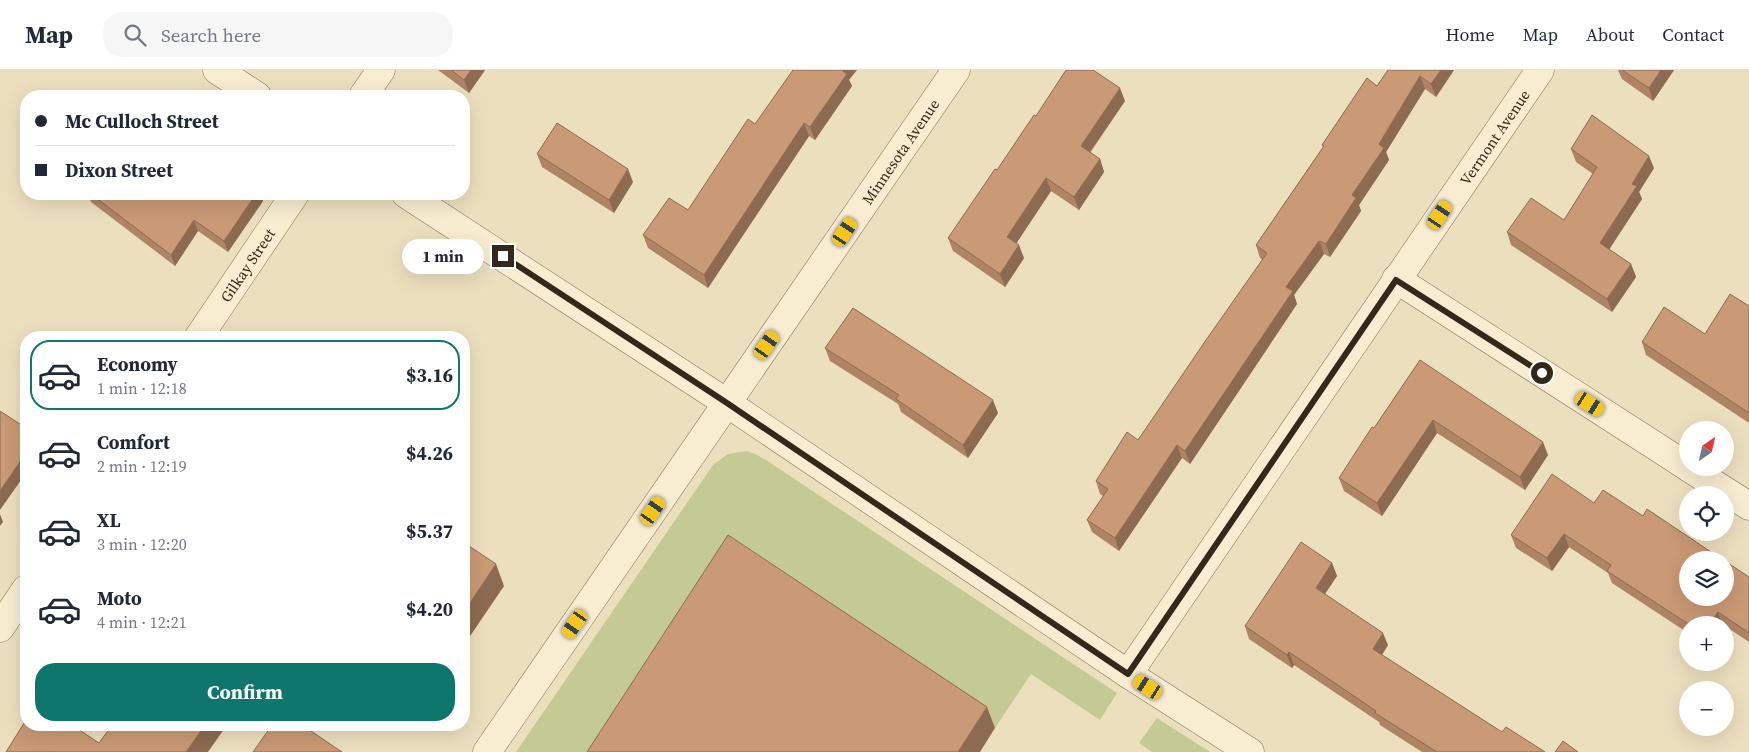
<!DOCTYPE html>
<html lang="en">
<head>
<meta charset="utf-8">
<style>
  body { margin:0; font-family:"Source Serif 4",serif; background:#f6f6f7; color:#1f2937; height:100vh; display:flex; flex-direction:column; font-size:19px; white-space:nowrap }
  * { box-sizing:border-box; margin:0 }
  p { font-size:16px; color:#747a83 }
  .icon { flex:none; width:28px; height:28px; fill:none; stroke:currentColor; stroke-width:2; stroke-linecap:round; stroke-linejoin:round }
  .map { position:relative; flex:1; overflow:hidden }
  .side { position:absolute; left:20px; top:261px; width:450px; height:400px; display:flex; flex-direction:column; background:#fff; border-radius:20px; box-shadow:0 5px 20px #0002 }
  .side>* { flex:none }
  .hud { position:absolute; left:20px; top:20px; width:450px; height:110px; border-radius:20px; box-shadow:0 5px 20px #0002; display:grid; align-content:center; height:110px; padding:0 15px; background:#fff }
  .needle { width:32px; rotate:34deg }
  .tools { position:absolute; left:1679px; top:351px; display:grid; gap:10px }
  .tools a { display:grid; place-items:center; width:55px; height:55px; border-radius:50%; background:#fff; box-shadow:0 5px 20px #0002; font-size:25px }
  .end { position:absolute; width:22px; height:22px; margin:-11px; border:6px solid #34281c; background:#fff; box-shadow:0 0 0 2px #fff }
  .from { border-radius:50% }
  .bubble { position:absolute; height:35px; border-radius:18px; background:#fff; box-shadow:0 5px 20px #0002; font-size:16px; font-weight:700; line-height:35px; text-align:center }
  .car { position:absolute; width:15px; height:30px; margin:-15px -8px; border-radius:6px; box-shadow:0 0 4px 1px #0007; background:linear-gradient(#f5c518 24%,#345 0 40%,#f5c518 0 76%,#345 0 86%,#f5c518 0) }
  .hud b { display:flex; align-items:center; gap:18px; height:48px; font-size:19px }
  .hud b+b { border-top:1px solid #e0e1e3 }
  .hud i { width:12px; height:12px; background:#1f2937 }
  ul { padding:9px 0 0; list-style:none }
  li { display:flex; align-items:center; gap:15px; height:70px; margin:0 10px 8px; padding:0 5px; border:2px solid transparent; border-radius:20px }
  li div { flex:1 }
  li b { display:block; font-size:19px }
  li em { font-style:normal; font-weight:700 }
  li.current { border-color:#0f766e }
  li>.icon { width:45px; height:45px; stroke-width:1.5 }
  .action { display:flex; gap:10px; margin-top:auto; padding:10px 15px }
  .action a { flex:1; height:58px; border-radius:20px; background:#0f766e; color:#fff; font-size:20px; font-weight:700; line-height:58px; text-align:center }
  header { display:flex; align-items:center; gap:30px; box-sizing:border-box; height:70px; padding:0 25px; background:#fff; border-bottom:1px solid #e0e1e3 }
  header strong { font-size:24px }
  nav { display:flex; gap:28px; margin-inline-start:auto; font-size:18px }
  .search { width:350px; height:45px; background:#f6f6f7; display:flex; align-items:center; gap:12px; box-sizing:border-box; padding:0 18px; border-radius:20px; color:#747a83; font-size:19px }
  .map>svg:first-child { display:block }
  .green { fill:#c3ca93 }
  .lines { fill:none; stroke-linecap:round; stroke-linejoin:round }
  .minor-casing { stroke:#847058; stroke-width:29 }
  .minor { stroke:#f8ecd1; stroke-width:28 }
  .wall { fill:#ae8465 }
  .shaded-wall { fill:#8d6b52 }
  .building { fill:#ca9975; stroke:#8d6b52 }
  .route { stroke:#34281c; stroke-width:6 }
  .labels { text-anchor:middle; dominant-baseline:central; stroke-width:4; stroke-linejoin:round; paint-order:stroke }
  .street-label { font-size:15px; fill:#34281c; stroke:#f4e9ce }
</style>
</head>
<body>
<header>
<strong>Map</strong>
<div class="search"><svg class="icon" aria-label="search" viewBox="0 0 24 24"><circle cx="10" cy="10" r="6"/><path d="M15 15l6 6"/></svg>Search here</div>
<nav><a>Home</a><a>Map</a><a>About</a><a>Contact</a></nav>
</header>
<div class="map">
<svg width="1749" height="682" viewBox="0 0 1749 682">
  <rect width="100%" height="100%" fill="#ecdfbe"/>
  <path class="green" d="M 746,381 L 755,384 L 766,390 L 1117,623 L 1100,650 L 1031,604 L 995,658 L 588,682 L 516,682 L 713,395 L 728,384 Z
    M 1157,648 L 1210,682 L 1152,682 L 1139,673 Z"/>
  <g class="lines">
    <defs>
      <g id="minor">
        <path d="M 217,0 L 257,26"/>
        <path d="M 363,26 L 381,0"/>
        <path d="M 406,124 L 727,333 L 1128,604 L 1250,682"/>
        <path d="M 1396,209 L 1688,397"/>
        <path id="s1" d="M 198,268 L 295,124"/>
        <path d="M 1689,398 L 1749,436"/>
        <path d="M 0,558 L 26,519"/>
        <path id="s2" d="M 1128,604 L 1540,0"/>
        <path id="s3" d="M 487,682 L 956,0"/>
      </g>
    </defs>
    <use href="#minor" class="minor-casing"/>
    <use href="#minor" class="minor"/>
  </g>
  <path class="wall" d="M 438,0 L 485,0 L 469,23 Z
    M 1388,0 L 1454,0 L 1436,27 L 1425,19 L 1386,82 L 1389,90 L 1359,135 L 1361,141 L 1330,187 L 1324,184 L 1294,225 L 1297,234 L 1190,394 L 1182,388 L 1119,481 L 1092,462 L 1087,450 L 1103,426 L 1100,424 L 1096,411 L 1138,370 L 1263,190 L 1260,188 L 1256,175 L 1323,77 L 1322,75 L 1377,16 Z
    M 1618,0 L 1674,0 L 1653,31 L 1622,9 Z
    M 849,10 L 852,16 L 815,70 L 809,66 L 708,218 L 648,178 L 643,165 L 688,140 L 755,54 Z
    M 1125,31 L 1090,83 L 1100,89 L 1104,102 L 1079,140 L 1051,121 L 1016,173 L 1024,188 L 1005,217 L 953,181 L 948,168 L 1036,46 Z
    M 1571,79 L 1654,98 L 1639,122 L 1642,129 L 1609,179 L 1631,194 L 1636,207 L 1612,242 L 1511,175 L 1507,162 L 1564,150 L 1593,104 L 1576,92 Z
    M 537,84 L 633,112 L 614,143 L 542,97 Z
    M 86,124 L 261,124 L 263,131 L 228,182 L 198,161 L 175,196 L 91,132 L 88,125 Z
    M 1749,236 L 1749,353 L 1646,285 L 1642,272 L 1705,264 Z
    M 825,278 L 998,343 L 968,388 L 901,342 L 898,334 L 830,291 Z
    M 1420,290 L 1548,385 L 1525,420 L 1437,363 L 1382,446 L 1344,421 L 1339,408 L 1374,358 Z
    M 1594,433 L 1643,446 L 1749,507 L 1749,572 L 1725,556 L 1725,555 L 1688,555 L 1688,563 L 1612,513 L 1608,503 L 1569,477 L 1552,501 L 1516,478 L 1511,465 Z
    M 1332,493 L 1337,506 L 1325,524 L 1388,575 L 1382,585 L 1502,662 L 1545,682 L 1422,682 L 1380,655 L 1379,652 L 1294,595 L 1292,598 L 1249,569 L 1245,556 Z"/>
  <path class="shaded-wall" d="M 471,0 L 485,0 L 469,23 L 464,10 Z
    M 843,0 L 857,0 L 849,10 L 852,16 L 815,70 L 810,57 Z
    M 1441,0 L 1454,0 L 1436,27 L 1431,14 Z
    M 1661,0 L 1674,0 L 1653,31 L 1649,18 Z
    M 1420,6 L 1425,19 L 1386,82 L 1389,90 L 1359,135 L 1361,141 L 1330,187 L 1326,174 L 1379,74 Z
    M 1120,18 L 1125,31 L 1085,89 L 1081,76 Z
    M 804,53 L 809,66 L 708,218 L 704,205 Z
    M 1649,86 L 1654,98 L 1639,122 L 1642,129 L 1605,186 L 1600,173 L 1632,114 Z
    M 1100,89 L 1104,102 L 1079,140 L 1074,127 Z
    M 628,99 L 633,112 L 614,143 L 609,130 Z
    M 1046,108 L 1051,121 L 1012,180 L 1007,167 Z
    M 256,124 L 261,124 L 263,131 L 228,182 L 224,171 Z
    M 194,150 L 198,161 L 175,196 L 171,185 Z
    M 1319,171 L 1324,184 L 1294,225 L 1297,234 L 1190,394 L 1185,381 L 1286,217 Z
    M 1019,175 L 1024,188 L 1005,217 L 1000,204 Z
    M 1631,194 L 1636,207 L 1612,242 L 1607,229 Z
    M 993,330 L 998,343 L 968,388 L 963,375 Z
    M 1433,350 L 1437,363 L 1382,446 L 1377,433 Z
    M 1543,372 L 1548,385 L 1525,420 L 1520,407 Z
    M 1177,375 L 1182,388 L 1119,481 L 1115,468 Z
    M 26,383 L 26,403 L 0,440 L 0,421 Z
    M 0,444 L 3,452 L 0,456 Z
    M 1564,464 L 1569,477 L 1552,501 L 1547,488 Z
    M 1332,493 L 1337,506 L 1320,531 L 1316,518 Z
    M 496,494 L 504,516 L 464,575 L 464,542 Z
    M 1718,542 L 1722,555 L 1709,555 Z
    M 1383,563 L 1388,575 L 1378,591 L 1373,579 Z
    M 1289,582 L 1294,595 L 1292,598 L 1287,585 Z
    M 987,637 L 995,658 L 980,682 L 958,682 Z
    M 205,655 L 227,655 L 208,682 L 186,682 Z"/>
  <path class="building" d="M 451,0 L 471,0 L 464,10 Z
    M 793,0 L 843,0 L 843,1 L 847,4 L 810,57 L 804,53 L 704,205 L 643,165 L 669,128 L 688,140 L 748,49 L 755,54 Z
    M 1066,0 L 1093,0 L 1120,18 L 1081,76 L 1100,89 L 1074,127 L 1046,108 L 1007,167 L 1019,175 L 1000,204 L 948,168 L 995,99 L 997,100 L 1034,45 L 1036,46 Z
    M 1388,0 L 1441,0 L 1431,14 L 1420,6 L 1379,74 L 1384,78 L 1352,125 L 1356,128 L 1326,174 L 1319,171 L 1286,217 L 1293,221 L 1185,381 L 1177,375 L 1115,468 L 1087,450 L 1108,419 L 1096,411 L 1127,362 L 1138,370 L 1206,270 L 1267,183 L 1256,175 L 1324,76 L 1322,75 L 1367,8 L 1377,16 Z
    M 1622,0 L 1661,0 L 1649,18 Z
    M 1592,45 L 1649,86 L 1632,114 L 1637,116 L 1600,173 L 1631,194 L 1607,229 L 1507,162 L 1531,128 L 1564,150 L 1597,97 L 1571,79 Z
    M 557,53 L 628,99 L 609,130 L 537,84 Z
    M 91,124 L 256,124 L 224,171 L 194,150 L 171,185 Z
    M 1730,224 L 1749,236 L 1749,343 L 1642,272 L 1664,237 L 1705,264 Z
    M 853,238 L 993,330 L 963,375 L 896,329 L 899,325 L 825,278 Z
    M 1420,290 L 1543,372 L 1520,407 L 1433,350 L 1377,433 L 1339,408 L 1372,357 L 1374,358 Z
    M 0,341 L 26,358 L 26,383 L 0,421 Z
    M 1552,404 L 1594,433 L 1603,420 L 1643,446 L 1647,439 L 1723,490 L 1688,490 L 1688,528 L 1725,528 L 1725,491 L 1749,507 L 1749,563 L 1718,542 L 1709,555 L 1690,555 L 1607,501 L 1611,495 L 1564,464 L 1547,488 L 1511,465 Z
    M 728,465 L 987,637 L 958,682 L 587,682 Z
    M 1301,472 L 1332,493 L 1316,518 L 1383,563 L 1373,579 L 1502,662 L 1506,657 L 1545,682 L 1437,682 L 1375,643 L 1376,641 L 1289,582 L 1287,585 L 1245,556 Z
    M 469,476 L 496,494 L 464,542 L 464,484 L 464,485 Z
    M 26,650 L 26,655 L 72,655 L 99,673 L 112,655 L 205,655 L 186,682 L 6,682 Z
    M 272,655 L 302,655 L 342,682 L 253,682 Z
    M 1563,671 L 1578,682 L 1555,682 Z"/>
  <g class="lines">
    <path class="route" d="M 503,186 L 727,333 L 1128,604 L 1396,210 L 1542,303"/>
  </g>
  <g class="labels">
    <g class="street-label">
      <text stroke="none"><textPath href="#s2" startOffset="650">Vermont Avenue</textPath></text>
      <text stroke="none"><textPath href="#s3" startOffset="729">Minnesota Avenue</textPath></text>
      <text stroke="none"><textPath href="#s1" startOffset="88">Gilkay Street</textPath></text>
    </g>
  </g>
</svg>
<div class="tools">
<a><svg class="needle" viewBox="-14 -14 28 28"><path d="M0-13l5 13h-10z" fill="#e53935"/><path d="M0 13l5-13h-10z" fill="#747a83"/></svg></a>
<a><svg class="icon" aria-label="locate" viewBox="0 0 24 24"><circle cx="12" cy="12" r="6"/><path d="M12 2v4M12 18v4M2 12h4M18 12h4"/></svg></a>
<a><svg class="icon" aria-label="layers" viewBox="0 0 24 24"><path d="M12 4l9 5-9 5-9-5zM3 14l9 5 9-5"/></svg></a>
<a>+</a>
<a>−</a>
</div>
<i class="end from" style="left:1542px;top:303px"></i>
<i class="end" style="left:503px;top:186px"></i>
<div class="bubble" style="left:402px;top:169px;width:82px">1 min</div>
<i class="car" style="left:1440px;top:145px;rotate:34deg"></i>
<i class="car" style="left:845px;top:162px;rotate:34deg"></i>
<i class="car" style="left:767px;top:275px;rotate:35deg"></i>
<i class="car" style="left:1590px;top:334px;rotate:123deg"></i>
<i class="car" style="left:653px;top:441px;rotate:35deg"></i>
<i class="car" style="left:575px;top:554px;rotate:215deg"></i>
<i class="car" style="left:1148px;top:617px;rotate:303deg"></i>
<div class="hud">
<b><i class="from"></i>Mc Culloch Street</b>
<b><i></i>Dixon Street</b>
</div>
<section class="side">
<ul>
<li class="current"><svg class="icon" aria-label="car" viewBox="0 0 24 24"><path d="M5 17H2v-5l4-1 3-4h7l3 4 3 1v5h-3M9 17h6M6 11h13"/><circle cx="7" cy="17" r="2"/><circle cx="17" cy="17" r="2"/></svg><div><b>Economy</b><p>1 min · 12:18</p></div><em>$3.16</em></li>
<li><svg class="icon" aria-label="car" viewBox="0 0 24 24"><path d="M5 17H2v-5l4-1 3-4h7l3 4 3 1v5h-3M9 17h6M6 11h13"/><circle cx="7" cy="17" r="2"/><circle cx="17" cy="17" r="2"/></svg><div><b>Comfort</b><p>2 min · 12:19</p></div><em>$4.26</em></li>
<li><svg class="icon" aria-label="car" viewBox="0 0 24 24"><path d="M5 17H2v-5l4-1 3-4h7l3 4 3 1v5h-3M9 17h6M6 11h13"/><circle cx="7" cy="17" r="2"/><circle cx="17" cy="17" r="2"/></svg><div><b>XL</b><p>3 min · 12:20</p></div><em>$5.37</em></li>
<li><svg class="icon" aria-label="car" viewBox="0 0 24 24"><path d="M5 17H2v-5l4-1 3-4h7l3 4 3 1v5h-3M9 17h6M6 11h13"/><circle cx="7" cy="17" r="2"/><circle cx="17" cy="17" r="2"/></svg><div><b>Moto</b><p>4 min · 12:21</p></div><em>$4.20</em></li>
</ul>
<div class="action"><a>Confirm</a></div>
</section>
</div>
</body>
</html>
